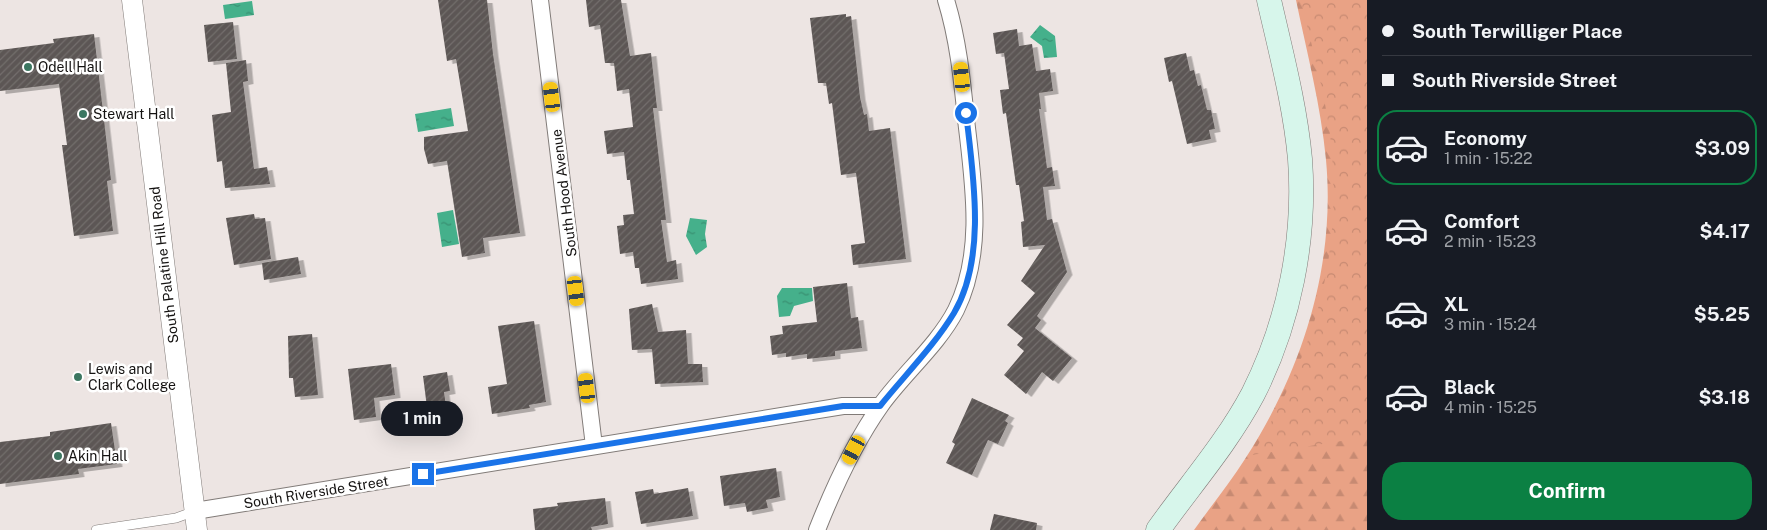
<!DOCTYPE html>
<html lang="en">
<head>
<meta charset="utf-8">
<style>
  body { margin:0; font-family:"Public Sans",sans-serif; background:#242831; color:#f1f3f6; height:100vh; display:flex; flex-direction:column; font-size:19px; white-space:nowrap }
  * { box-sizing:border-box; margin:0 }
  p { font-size:16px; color:#9ea1a6 }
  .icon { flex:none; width:28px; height:28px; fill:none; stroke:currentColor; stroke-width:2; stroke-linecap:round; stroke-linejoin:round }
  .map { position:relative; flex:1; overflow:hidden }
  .details { display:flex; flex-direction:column; background:#171b24; width:400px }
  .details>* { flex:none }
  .hud { display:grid; align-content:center; height:110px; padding:0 15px; background:#171b24 }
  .end { position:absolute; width:22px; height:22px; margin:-11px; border:6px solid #1a73e8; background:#fff; box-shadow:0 0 0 2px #fff }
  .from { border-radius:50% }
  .bubble { position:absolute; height:35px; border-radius:18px; background:#171b24; box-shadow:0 5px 20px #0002; font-size:16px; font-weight:700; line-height:35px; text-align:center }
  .car { position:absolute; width:15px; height:30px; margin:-15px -8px; border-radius:6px; box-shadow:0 0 4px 1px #0007; background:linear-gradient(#f5c518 24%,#345 0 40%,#f5c518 0 76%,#345 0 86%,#f5c518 0) }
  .hud b { display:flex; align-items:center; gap:18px; height:48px; font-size:19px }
  .hud b+b { border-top:1px solid #363941 }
  .hud i { width:12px; height:12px; background:#f1f3f6 }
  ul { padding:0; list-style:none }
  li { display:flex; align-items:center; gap:15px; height:75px; margin:0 10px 8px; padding:0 5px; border:2px solid transparent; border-radius:20px }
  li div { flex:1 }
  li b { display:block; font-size:19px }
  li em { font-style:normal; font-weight:700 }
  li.on { border-color:#0b8043 }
  li>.icon { width:45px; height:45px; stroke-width:1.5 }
  .primary-button { display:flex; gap:10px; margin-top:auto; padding:10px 15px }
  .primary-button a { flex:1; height:58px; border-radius:20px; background:#0b8043; color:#fff; font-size:20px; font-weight:700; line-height:58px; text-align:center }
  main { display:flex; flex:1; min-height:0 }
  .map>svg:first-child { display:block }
  .forest { fill:url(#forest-firs) }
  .park { fill:url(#park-crowns) }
  .water { fill:url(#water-ripples) }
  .building { fill:url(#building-hatch); filter:url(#shadow) }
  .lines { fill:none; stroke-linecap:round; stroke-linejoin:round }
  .service-casing { stroke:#817b78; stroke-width:10 }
  .minor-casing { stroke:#817b78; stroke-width:18 }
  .tertiary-casing { stroke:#817b78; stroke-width:21 }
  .secondary-casing { stroke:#817b78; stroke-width:25 }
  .service { stroke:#fff; stroke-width:9 }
  .minor { stroke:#fff; stroke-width:16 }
  .tertiary { stroke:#fff; stroke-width:20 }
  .secondary { stroke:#d7f6eb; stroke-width:24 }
  .route { stroke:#1a73e8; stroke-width:6 }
  .poi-dot { fill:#3c7761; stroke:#fff; stroke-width:2 }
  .labels { text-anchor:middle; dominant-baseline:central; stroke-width:5; stroke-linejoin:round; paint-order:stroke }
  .poi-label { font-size:14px; fill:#141211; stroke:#fff; text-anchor:start }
  .street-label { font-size:14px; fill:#141211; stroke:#fff }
</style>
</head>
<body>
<main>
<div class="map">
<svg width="1367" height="530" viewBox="0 0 1367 530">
  <defs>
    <pattern id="forest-firs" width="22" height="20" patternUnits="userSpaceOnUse" patternTransform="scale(1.25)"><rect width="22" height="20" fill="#e9a285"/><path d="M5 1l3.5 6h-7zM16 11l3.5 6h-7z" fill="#c78a72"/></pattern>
    <pattern id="park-crowns" width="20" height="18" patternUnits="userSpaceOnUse" patternTransform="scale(1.25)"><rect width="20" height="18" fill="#e9a285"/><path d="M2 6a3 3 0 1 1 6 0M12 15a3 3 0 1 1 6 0" fill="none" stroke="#c78a72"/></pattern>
    <pattern id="water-ripples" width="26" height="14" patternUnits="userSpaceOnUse" patternTransform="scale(1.25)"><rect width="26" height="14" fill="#45b08b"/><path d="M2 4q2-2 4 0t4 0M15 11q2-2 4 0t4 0" fill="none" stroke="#388e70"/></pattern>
    <pattern id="building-hatch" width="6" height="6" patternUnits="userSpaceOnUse" patternTransform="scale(1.25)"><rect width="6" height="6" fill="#5c5654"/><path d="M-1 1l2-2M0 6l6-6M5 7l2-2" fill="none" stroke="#736e6d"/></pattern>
    <filter id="shadow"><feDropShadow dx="5.5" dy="3" stdDeviation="0" flood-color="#0004"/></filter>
  </defs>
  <rect width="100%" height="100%" fill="#ede5e3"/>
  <path class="forest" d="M 1296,0 L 1367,0 L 1367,530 L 1194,530 C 1211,506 1230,483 1245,459 C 1302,371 1336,266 1326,160 C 1321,106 1307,53 1296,0 Z"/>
  <path class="park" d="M 1301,0 L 1367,0 L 1367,437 L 1252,455 C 1315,352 1344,256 1330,134 C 1324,89 1311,44 1301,0 Z"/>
  <path class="water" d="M 252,1 L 254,15 L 225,19 L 223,5 Z
    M 1040,25 L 1055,36 L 1057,57 L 1044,58 L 1042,46 L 1030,37 Z
    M 451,108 L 454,126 L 418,132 L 415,114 Z
    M 453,210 L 459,244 L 442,247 L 437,213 Z
    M 690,218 L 707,220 L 705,234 L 707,247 L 696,255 L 686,236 Z
    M 782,288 L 812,288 L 813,301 L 794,306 L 790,316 L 779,317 L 777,296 Z"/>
  <path class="building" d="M 438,0 L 487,0 L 493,54 L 520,233 L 483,238 L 485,253 L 462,257 L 447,161 L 428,164 L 424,149 L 424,137 L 468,131 L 456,59 L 447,61 Z
    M 586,0 L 621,0 L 630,56 L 651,53 L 657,108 L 653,108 L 666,220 L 661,220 L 667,262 L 676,260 L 678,279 L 641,284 L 639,268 L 635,268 L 633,252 L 620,254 L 617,226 L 624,225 L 623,215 L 634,214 L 630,180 L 627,180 L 624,152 L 607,154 L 604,131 L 633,127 L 629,89 L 617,91 L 614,63 L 605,63 L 600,25 L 589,27 Z
    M 846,14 L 846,17 L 851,16 L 860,97 L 864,115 L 867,114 L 869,131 L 890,128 L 906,259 L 853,265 L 851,245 L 865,243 L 856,173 L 841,175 L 832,103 L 829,104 L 826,83 L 818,83 L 810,18 Z
    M 233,22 L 237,59 L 208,62 L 204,25 Z
    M 1017,29 L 1019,46 L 1032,44 L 1036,71 L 1050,69 L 1053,91 L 1039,93 L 1041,109 L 1039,109 L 1047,168 L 1052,167 L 1055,186 L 1043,187 L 1047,220 L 1052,219 L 1067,272 L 1037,316 L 1041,320 L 1035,328 L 1072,358 L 1053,381 L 1042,372 L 1026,394 L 1004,375 L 1024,351 L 1017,345 L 1023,338 L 1007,325 L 1035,293 L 1021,281 L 1045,245 L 1023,247 L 1021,222 L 1024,221 L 1019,185 L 1016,185 L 1006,113 L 1003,114 L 1000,90 L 1009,89 L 1004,53 L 996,54 L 993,33 Z
    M 94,34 L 111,180 L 107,181 L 113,231 L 74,236 L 62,145 L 67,145 L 59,84 L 0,91 L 0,50 L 54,43 L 53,39 Z
    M 1186,53 L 1190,71 L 1194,70 L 1198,86 L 1201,85 L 1207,110 L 1211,110 L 1215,129 L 1209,130 L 1211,139 L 1187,144 L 1172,81 L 1169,82 L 1164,58 Z
    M 246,60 L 248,81 L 243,82 L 254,169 L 267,167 L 270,184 L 225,188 L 222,161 L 217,162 L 212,115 L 231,112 L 226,63 Z
    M 254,214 L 255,219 L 265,218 L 271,259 L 234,265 L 226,218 Z
    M 298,257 L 301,274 L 264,280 L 262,263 Z
    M 847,283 L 851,318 L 858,317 L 862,348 L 835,351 L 835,356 L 807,359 L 807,354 L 786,357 L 786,353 L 772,355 L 770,336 L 783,334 L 782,326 L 817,322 L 813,287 Z
    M 652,304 L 658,332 L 686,330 L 688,364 L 702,364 L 703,382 L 655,384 L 652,349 L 632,350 L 629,309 Z
    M 534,321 L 546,402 L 529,405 L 530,408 L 492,414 L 488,387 L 507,384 L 498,326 Z
    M 312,334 L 318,395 L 295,397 L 293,378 L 289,378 L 288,336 Z
    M 391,364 L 395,395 L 374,398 L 376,417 L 354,420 L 348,369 Z
    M 447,372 L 450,391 L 444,392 L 448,421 L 429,423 L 423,376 Z
    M 972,398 L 1009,415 L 1005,421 L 1008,423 L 998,444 L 988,440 L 972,475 L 946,463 L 955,444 L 952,442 Z
    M 111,423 L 117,464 L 78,469 L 79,474 L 0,484 L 0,442 L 50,436 L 50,432 Z
    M 776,468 L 780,497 L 766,500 L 768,508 L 747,512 L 745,503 L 724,506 L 720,476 Z
    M 688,488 L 693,516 L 641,524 L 635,492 L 653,489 L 654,494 Z
    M 605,498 L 608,524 L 591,527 L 592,530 L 535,530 L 533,509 L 558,506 L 557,503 Z
    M 994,514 L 1037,523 L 1036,530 L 990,530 Z"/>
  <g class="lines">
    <defs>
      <path id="service" d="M 96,530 L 176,518 L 195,511"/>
      <path id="minor" d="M 540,0 L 594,446
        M 195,511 L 843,406 L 880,406
        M 817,530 C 834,487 854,443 881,405 C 904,373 938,345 956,310 C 985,251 973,182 966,119 C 962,79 958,39 946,0"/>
      <path id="tertiary" d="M 132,0 L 197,530"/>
      <path id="secondary" d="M 1158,530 C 1190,485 1227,443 1253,394 C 1289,323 1306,239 1300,159 C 1295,105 1281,53 1269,0"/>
    </defs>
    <use href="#service" class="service-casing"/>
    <use href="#minor" class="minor-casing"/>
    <use href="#tertiary" class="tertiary-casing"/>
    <use href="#secondary" class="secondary-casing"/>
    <use href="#service" class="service"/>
    <use href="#minor" class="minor"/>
    <use href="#tertiary" class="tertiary"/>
    <use href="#secondary" class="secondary"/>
  </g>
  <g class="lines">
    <path class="route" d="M 423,474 L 843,406 L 880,406 C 905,375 934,346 954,313 C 987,257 973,174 966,113"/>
  </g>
  <g class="poi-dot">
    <circle cx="28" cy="67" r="5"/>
    <circle cx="83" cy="114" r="5"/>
    <circle cx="78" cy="377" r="5"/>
    <circle cx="58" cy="456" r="5"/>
  </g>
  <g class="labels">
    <g class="poi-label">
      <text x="38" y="67">Odell Hall</text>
      <text x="93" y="114">Stewart Hall</text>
      <text x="88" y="369">Lewis and<tspan x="88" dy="16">Clark College</tspan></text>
      <text x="68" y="456">Akin Hall</text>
    </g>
    <g class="street-label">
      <text transform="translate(564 193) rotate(-97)">South Hood Avenue</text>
      <text transform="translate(164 265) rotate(-97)">South Palatine Hill Road</text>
      <text transform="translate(316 492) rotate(-9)">South Riverside Street</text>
    </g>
  </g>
</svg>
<i class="end from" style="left:966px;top:113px"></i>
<i class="end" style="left:423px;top:474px"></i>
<div class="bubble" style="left:381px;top:401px;width:82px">1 min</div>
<i class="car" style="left:962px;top:77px;rotate:354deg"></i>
<i class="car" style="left:552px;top:97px;rotate:353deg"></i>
<i class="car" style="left:576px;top:291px;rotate:173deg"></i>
<i class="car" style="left:587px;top:388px;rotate:353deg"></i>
<i class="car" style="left:854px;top:450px;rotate:208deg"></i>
</div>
<section class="details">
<div class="hud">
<b><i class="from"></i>South Terwilliger Place</b>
<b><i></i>South Riverside Street</b>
</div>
<ul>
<li class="on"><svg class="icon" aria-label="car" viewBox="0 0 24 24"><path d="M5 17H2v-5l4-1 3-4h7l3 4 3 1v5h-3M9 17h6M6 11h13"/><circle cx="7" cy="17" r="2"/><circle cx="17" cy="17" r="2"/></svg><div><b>Economy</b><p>1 min · 15:22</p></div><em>$3.09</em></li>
<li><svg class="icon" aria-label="car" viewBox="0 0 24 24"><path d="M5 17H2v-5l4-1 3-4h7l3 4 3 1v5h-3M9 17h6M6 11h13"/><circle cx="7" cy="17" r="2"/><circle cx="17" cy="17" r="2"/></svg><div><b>Comfort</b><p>2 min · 15:23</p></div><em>$4.17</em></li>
<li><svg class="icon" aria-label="car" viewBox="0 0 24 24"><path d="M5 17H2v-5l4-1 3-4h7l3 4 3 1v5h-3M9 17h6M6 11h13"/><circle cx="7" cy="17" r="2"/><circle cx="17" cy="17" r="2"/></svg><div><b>XL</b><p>3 min · 15:24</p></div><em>$5.25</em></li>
<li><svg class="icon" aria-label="car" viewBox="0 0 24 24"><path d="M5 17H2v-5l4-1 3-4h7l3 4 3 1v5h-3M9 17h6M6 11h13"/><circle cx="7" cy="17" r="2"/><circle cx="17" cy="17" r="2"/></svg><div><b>Black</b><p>4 min · 15:25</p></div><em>$3.18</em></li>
</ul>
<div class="primary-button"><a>Confirm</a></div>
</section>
</main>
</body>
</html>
